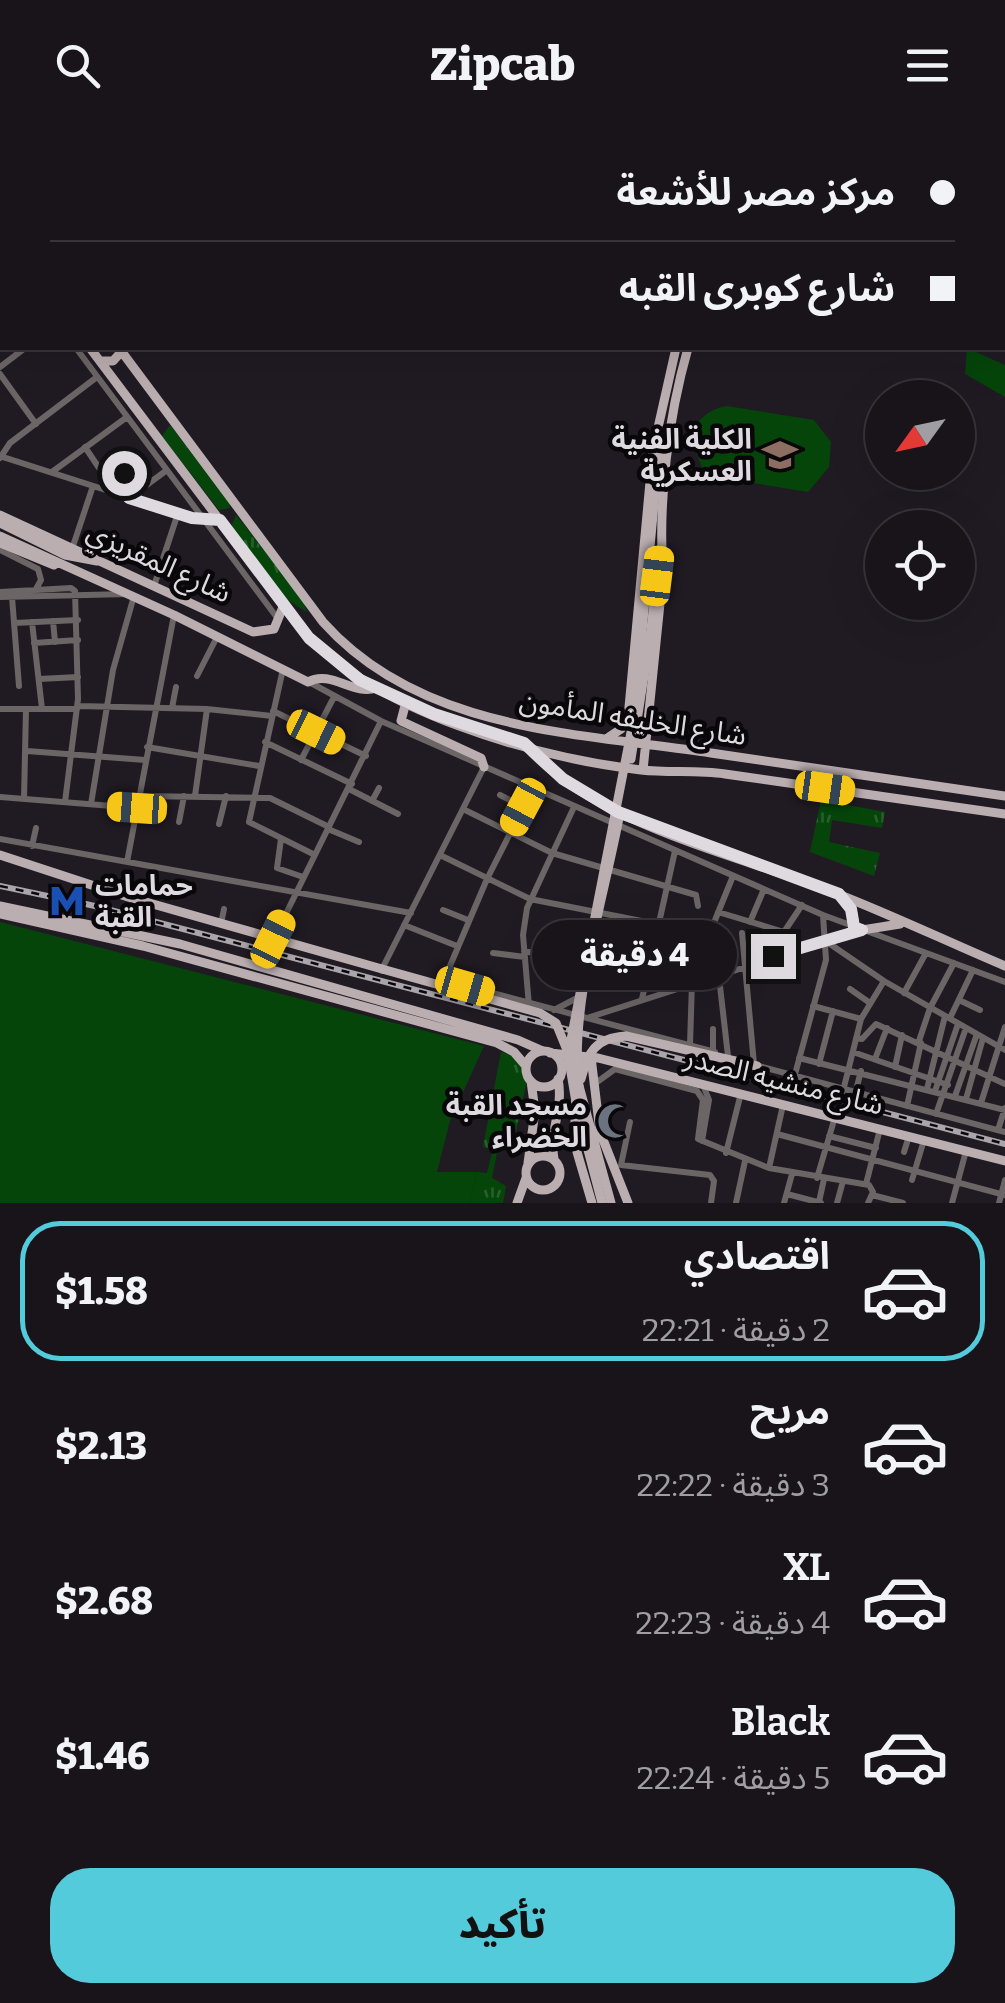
<!DOCTYPE html>
<html lang="ar">
<head>
<meta charset="utf-8">
<style>
  body { margin:0; font-family:Bitter,"Noto Sans Arabic",serif; background:#252127; color:#f1f3f6; direction:rtl; height:100vh; display:flex; flex-direction:column; font-size:38px; white-space:nowrap }
  * { box-sizing:border-box; margin:0 }
  p { font-size:32px; color:#9f9ea2 }
  .icon { flex:none; width:55px; height:55px; fill:none; stroke:currentColor; stroke-width:2; stroke-linecap:round; stroke-linejoin:round }
  .map { position:relative; height:1073px; overflow:hidden; direction:ltr }
  .sheet { display:flex; flex-direction:column; background:#18141a; flex:1 }
  .sheet>* { flex:none }
  .hud { position:absolute; left:0px; top:0px; width:1005px; height:220px; box-shadow:0 10px 40px #0002,0 0 0 2px #363339; direction:rtl; display:grid; align-content:center; height:220px; padding:0 50px; background:#18141a }
  .needle { width:65px; rotate:237deg }
  .fabs { position:absolute; left:865px; top:250px; display:grid; gap:20px }
  .fabs a { display:grid; place-items:center; width:110px; height:110px; border-radius:50%; background:#18141a; box-shadow:0 10px 40px #0002,0 0 0 2px #363339; font-size:50px }
  .end { position:absolute; width:45px; height:45px; margin:-22px; border:12px solid #dedae0; background:#111; box-shadow:0 0 0 5px #111 }
  .from { border-radius:50% }
  .bubble { position:absolute; height:70px; border-radius:35px; background:#18141a; box-shadow:0 10px 40px #0002,0 0 0 2px #363339; font-size:32px; font-weight:800; line-height:70px; text-align:center; direction:rtl }
  .car { position:absolute; width:30px; height:60px; margin:-30px -15px; border-radius:12px; box-shadow:0 0 8px 2px #0007; background:linear-gradient(#f5c518 24%,#345 0 40%,#f5c518 0 76%,#345 0 86%,#f5c518 0) }
  .hud b { display:flex; align-items:center; gap:35px; height:95px; font-size:38px }
  .hud b+b { border-top:2px solid #363339 }
  .hud i { width:25px; height:25px; background:#f1f3f6 }
  ul { padding:18px 0 0; list-style:none }
  li { display:flex; align-items:center; gap:30px; height:140px; margin:0 20px 15px; padding:0 30px; border:5px solid transparent; border-radius:40px }
  li div { flex:1 }
  li b { display:block; font-size:38px }
  li em { font-style:normal; font-weight:800 }
  li.selected { border-color:#53cbdb }
  li>.icon { width:90px; height:90px; stroke-width:1.5 }
  .primary-button { display:flex; gap:20px; margin-top:auto; padding:20px 50px }
  .primary-button a { flex:1; height:115px; border-radius:40px; background:#53cbdb; color:#111; font-size:40px; font-weight:800; line-height:115px; text-align:center }
  header { display:flex; justify-content:space-between; align-items:center; height:130px; padding:0 50px; background:#18141a; font-size:45px; font-weight:800 }
  .map>svg:first-child { display:block }
  .grass { fill:url(#grass-tufts) }
  .garden { fill:#05450a }
  .lines { fill:none; stroke-linecap:round; stroke-linejoin:round }
  .minor { stroke:#6b6566; stroke-width:6 }
  .major { stroke:#bbaeb0; stroke-width:9 }
  .rail-casing { stroke:#a9a5ab; stroke-width:6 }
  .rail { stroke:#09070a; stroke-width:2.5; stroke-dasharray:8; stroke-linecap:butt }
  .major-bridge { stroke:#bbaeb0; stroke-width:9 }
  .route { stroke:#dedae0; stroke-width:12 }
  .labels { text-anchor:middle; dominant-baseline:central; stroke-width:9; stroke-linejoin:round; paint-order:stroke }
  .poi-label { font-size:28px; font-weight:bold; fill:#dedae0; stroke:#09070a; text-anchor:end }
  .street-label { font-size:28px; fill:#dedae0; stroke:#09070a }
</style>
</head>
<body>
<header><svg class="icon" aria-label="menu" viewBox="0 0 24 24"><path d="M4 6h16M4 12h16M4 18h16"/></svg>Zipcab<svg class="icon" aria-label="search" viewBox="0 0 24 24"><circle cx="10" cy="10" r="6"/><path d="M15 15l6 6"/></svg></header>
<div class="map">
<svg width="1005" height="1073" viewBox="0 0 1005 1073">
  <defs>
    <pattern id="grass-tufts" width="24" height="20" patternUnits="userSpaceOnUse" patternTransform="scale(2.5)"><rect width="24" height="20" fill="#05450a"/><path d="M3 7l-1-3M5 7V3M7 7l1-3M15 17l-1-3M17 17v-4M19 17l1-3" fill="none" stroke="#295f2d"/></pattern>
  </defs>
  <rect width="100%" height="100%" fill="#201b23"/>
  <path class="grass" d="M 170,295 L 230,374 L 229,378 L 219,380 L 162,306 Z
    M 236,385 L 303,470 L 307,482 L 284,468 L 231,397 Z
    M 821,670 L 885,682 L 882,698 L 832,690 L 829,712 L 880,723 L 874,746 L 810,722 Z
    M 501,922 L 521,928 L 528,945 L 516,1002 L 500,1007 L 492,1048 L 506,1056 L 503,1073 L 470,1073 L 477,1042 L 487,1043 L 493,1019 L 483,1017 Z"/>
  <path class="garden" d="M 967,218 L 1005,235 L 1005,267 L 965,244 Z
    M 727,276 L 814,290 L 831,312 L 829,337 L 808,362 L 699,344 L 702,337 L 690,308 C 696,290 708,279 727,276 Z
    M 0,792 L 484,916 L 450,991 L 437,1042 L 477,1042 L 470,1073 L 0,1073 Z"/>
  <g class="lines">
    <path class="minor" d="M 796,0 L 799,2
      M 44,2 L 48,0
      M 0,36 L 2,34
      M 0,116 L 2,119
      M 0,157 L 2,155
      M 0,182 L 2,180
      M 76,218 L 278,489
      M 0,237 L 25,218
      M 0,244 L 36,294
      M 85,317 L 99,338
      M 0,326 L 187,386 L 219,390
      M 0,328 L 10,313 L 97,247
      M 113,328 L 136,363
      M 52,342 L 127,287
      M 129,368 L 167,340
      M 73,416 L 93,356
      M 0,420 L 38,439 L 41,450 L 36,459
      M 155,453 L 178,383
      M 0,462 L 71,458 L 75,461 L 78,569 L 65,672
      M 0,467 L 129,464
      M 12,467 L 19,556
      M 53,491 L 55,512
      M 32,492 L 42,579
      M 14,493 L 78,490
      M 34,513 L 78,510
      M 283,539 L 249,692 L 315,725
      M 197,546 L 217,507
      M 39,549 L 78,547
      M 309,552 L 381,591 L 823,785 L 1005,852
      M 78,576 L 207,579 L 272,586
      M 172,578 L 176,557
      M 0,579 L 77,579
      M 273,581 L 366,626
      M 265,612 L 352,654
      M 147,617 L 259,636
      M 27,621 L 145,630
      M 301,630 L 334,567
      M 533,658 L 487,749 L 444,850 L 715,922
      M 349,659 L 398,684
      M 500,665 L 523,677
      M 139,666 L 270,668 L 329,697
      M 195,666 L 207,579
      M 0,667 L 137,678
      M 24,669 L 26,579
      M 372,671 L 379,658
      M 91,674 L 113,540 L 134,466
      M 463,679 L 552,723 L 696,765 L 698,776
      M 179,692 L 184,666
      M 219,694 L 226,666
      M 328,699 L 359,712
      M 0,709 L 411,783
      M 281,709 L 277,738 L 303,747
      M 32,716 L 36,698
      M 440,725 L 530,769 L 682,799 L 689,853
      M 127,732 L 174,485
      M 443,780 L 468,790
      M 718,782 L 784,802 L 802,775
      M 750,792 L 764,759
      M 221,794 L 224,779
      M 404,795 L 457,816
      M 742,803 L 754,934
      M 274,808 L 381,591
      M 827,812 L 884,851 L 1005,920
      M 524,821 L 647,846
      M 493,823 L 525,827
      M 382,839 L 484,637
      M 850,859 L 870,873
      M 904,863 L 926,823
      M 642,869 L 675,721
      M 959,870 L 980,880
      M 529,876 L 523,805 L 527,778 L 574,677
      M 813,876 L 861,889
      M 554,880 L 577,868
      M 587,888 L 861,800
      M 950,888 L 973,840
      M 856,908 L 862,909 L 876,894 L 1005,954
      M 919,911 L 930,878 L 954,833
      M 690,915 L 692,852
      M 713,922 L 713,899
      M 853,922 L 948,955
      M 728,926 L 713,795 L 733,746
      M 799,928 L 1005,980
      M 875,929 L 887,898
      M 819,934 L 833,881
      M 755,935 L 1005,1002
      M 895,937 L 902,905
      M 794,948 L 826,830 L 823,785
      M 593,955 L 615,939 L 697,961 L 703,970 L 698,1009 L 769,1038 L 869,1055 L 873,1062 L 868,1073
      M 927,959 L 945,886
      M 843,961 L 861,889 L 884,851
      M 935,961 L 958,894
      M 855,964 L 861,941
      M 955,966 L 977,904
      M 966,969 L 983,908
      M 981,973 L 1005,897
      M 907,976 L 921,913
      M 936,984 L 966,898
      M 998,1000 L 1005,978
      M 777,1004 L 1005,1065
      M 829,1006 L 876,1018
      M 702,1011 L 709,970 L 703,955
      M 904,1022 L 909,1006
      M 726,1023 L 741,963
      M 621,1035 L 710,1045 L 714,1051 L 711,1073
      M 621,1035 L 630,992
      M 769,1038 L 783,975
      M 817,1048 L 835,987
      M 912,1050 L 924,1010
      M 866,1054 L 880,999
      M 787,1064 L 821,1073
      M 872,1065 L 903,1073
      M 819,1072 L 824,1049
      M 736,1073 L 745,1031
      M 784,1073 L 792,1044
      M 837,1073 L 843,1051
      M 952,1073 L 966,1021
      M 999,1073 L 1005,1050"/>
    <path class="major" d="M 918,2 L 920,0
      M 933,2 L 935,0
      M 0,60 L 2,63
      M 0,100 L 2,103
      M 90,218 L 301,498 C 373,582 534,627 641,640 C 669,643 697,640 725,644 C 818,657 912,671 1005,684
      M 119,218 L 323,492 C 420,601 577,603 711,623 C 809,637 907,652 1005,666
      M 100,231 L 113,231 L 122,221
      M 657,342 L 661,302
      M 0,385 L 253,502 L 274,499 L 283,477
      M 0,393 L 65,425 L 97,431
      M 0,406 L 174,485 L 308,552 C 331,539 353,566 376,558
      M 0,413 L 54,435
      M 650,507 L 655,465
      M 406,572 L 401,591 L 481,628 L 484,637
      M 609,607 L 621,599 L 628,588 L 653,320 L 676,218
      M 525,615 C 596,696 737,724 835,763 C 892,785 948,812 1005,836
      M 643,640 L 663,444 C 658,371 668,288 688,218
      M 0,725 L 128,767 L 382,839
      M 841,766 L 853,784 L 855,797
      M 0,776 L 180,814 L 518,910 L 543,921
      M 0,784 L 143,816 L 497,913 L 514,922 L 526,936
      M 862,800 L 900,794
      M 626,906 L 757,936
      M526 939a18 18 0 1 1 36 0a18 18 0 1 1-36 0Z
      M 550,923 L 598,928 L 1005,1031
      M 591,927 L 600,1002 L 628,1073
      M 579,956 L 611,1073
      M 574,974 L 577,1022 L 592,1073
      M526 1043a17 17 0 1 1 34 0a17 17 0 1 1-34 0Z
      M 554,1029 C 549,1001 564,977 558,949
      M 528,1033 L 535,981 L 531,951
      M 517,1073 L 526,1048"/>
    <defs>
      <path id="rail" d="M 0,756 L 95,776 L 1005,1014"/>
    </defs>
    <use href="#rail" class="rail-casing"/>
    <use href="#rail" class="rail"/>
    <path class="major-bridge" d="M 631,629 L 650,507
      M 382,839 L 540,883 L 556,893 L 567,920
      M 581,949 C 588,922 595,908 626,906
      M 579,956 C 569,879 604,767 619,688
      M 602,1073 L 577,978 L 568,925 L 634,587 L 657,342"/>
  </g>
  <g class="lines">
    <path class="route" d="M 124,343 L 136,363 L 129,368 L 192,388 L 220,390 L 309,508 L 360,550 L 434,584 L 524,613 L 563,649 L 618,682 L 839,764 L 851,779 L 854,797 L 862,800 L 773,826"/>
  </g>
  <defs>
    <symbol id="university-bare" viewBox="-9 -9 18 18"><path d="M0-5L7-2L0 1L-7-2ZM-4 1L0 2.5L4 1V4Q0 6-4 4Z" fill="#8d6e63" stroke="#09070a" stroke-width="2.5" paint-order="stroke"/></symbol>
    <symbol id="metro-bare" viewBox="-9 -9 18 18"><path d="M-5.5 5V-5H-3L0 0L3-5H5.5V5H3V-.5L0 4L-3-.5V5Z" fill="#1a4fb4" stroke="#09070a" stroke-width="2.5" paint-order="stroke"/></symbol>
    <symbol id="mosque-bare" viewBox="-9 -9 18 18"><path d="M3.5-4.9A6 6 0 1 0 3.5 4.9A5 5 0 1 1 3.5-4.9Z" fill="#6b7280" stroke="#09070a" stroke-width="2.5" paint-order="stroke"/></symbol>
  </defs>
  <g fill-rule="evenodd">
    <use href="#university-bare" x="755" y="300" width="50" height="50"/>
    <use href="#metro-bare" x="42" y="746" width="50" height="50"/>
    <use href="#mosque-bare" x="590" y="966" width="50" height="50"/>
  </g>
  <g class="labels">
    <g class="poi-label">
      <text x="752" y="309">الكلية الفنية<tspan x="752" dy="32">العسكرية</tspan></text>
      <text x="95" y="755" text-anchor="start">حمامات<tspan x="95" dy="32">القبة</tspan></text>
      <text x="587" y="975">مسجد القبة<tspan x="587" dy="32">الخضراء</tspan></text>
    </g>
    <g class="street-label">
      <text transform="translate(159 432) rotate(25)">شارع المقريزي</text>
      <text transform="translate(633 588) rotate(9)">شارع الخليفه المأمون</text>
      <text transform="translate(784 951) rotate(14)">شارع منشيه الصدر</text>
    </g>
  </g>
</svg>
<div class="fabs">
<a><svg class="needle" viewBox="-14 -14 28 28"><path d="M0-13l5 13h-10z" fill="#e53935"/><path d="M0 13l5-13h-10z" fill="#9f9ea2"/></svg></a>
<a><svg class="icon" aria-label="locate" viewBox="0 0 24 24"><circle cx="12" cy="12" r="6"/><path d="M12 2v4M12 18v4M2 12h4M18 12h4"/></svg></a>
</div>
<i class="end from" style="left:124px;top:343px"></i>
<i class="end" style="left:773px;top:826px"></i>
<div class="bubble" style="left:532px;top:790px;width:205px">4 دقيقة</div>
<i class="car" style="left:657px;top:446px;rotate:7deg"></i>
<i class="car" style="left:316px;top:602px;rotate:116deg"></i>
<i class="car" style="left:825px;top:658px;rotate:98deg"></i>
<i class="car" style="left:523px;top:677px;rotate:208deg"></i>
<i class="car" style="left:137px;top:678px;rotate:274deg"></i>
<i class="car" style="left:273px;top:809px;rotate:26deg"></i>
<i class="car" style="left:465px;top:856px;rotate:106deg"></i>
<div class="hud">
<b><i class="from"></i>مركز مصر للأشعة</b>
<b><i></i>شارع كوبرى القبه</b>
</div>
</div>
<section class="sheet">
<ul>
<li class="selected"><svg class="icon" aria-label="car" viewBox="0 0 24 24"><path d="M5 17H2v-5l4-1 3-4h7l3 4 3 1v5h-3M9 17h6M6 11h13"/><circle cx="7" cy="17" r="2"/><circle cx="17" cy="17" r="2"/></svg><div><b>اقتصادي</b><p>2 دقيقة · 22:21</p></div><em>$1.58</em></li>
<li><svg class="icon" aria-label="car" viewBox="0 0 24 24"><path d="M5 17H2v-5l4-1 3-4h7l3 4 3 1v5h-3M9 17h6M6 11h13"/><circle cx="7" cy="17" r="2"/><circle cx="17" cy="17" r="2"/></svg><div><b>مريح</b><p>3 دقيقة · 22:22</p></div><em>$2.13</em></li>
<li><svg class="icon" aria-label="car" viewBox="0 0 24 24"><path d="M5 17H2v-5l4-1 3-4h7l3 4 3 1v5h-3M9 17h6M6 11h13"/><circle cx="7" cy="17" r="2"/><circle cx="17" cy="17" r="2"/></svg><div><b>XL</b><p>4 دقيقة · 22:23</p></div><em>$2.68</em></li>
<li><svg class="icon" aria-label="car" viewBox="0 0 24 24"><path d="M5 17H2v-5l4-1 3-4h7l3 4 3 1v5h-3M9 17h6M6 11h13"/><circle cx="7" cy="17" r="2"/><circle cx="17" cy="17" r="2"/></svg><div><b>Black</b><p>5 دقيقة · 22:24</p></div><em>$1.46</em></li>
</ul>
<div class="primary-button"><a>تأكيد</a></div>
</section>
</body>
</html>
